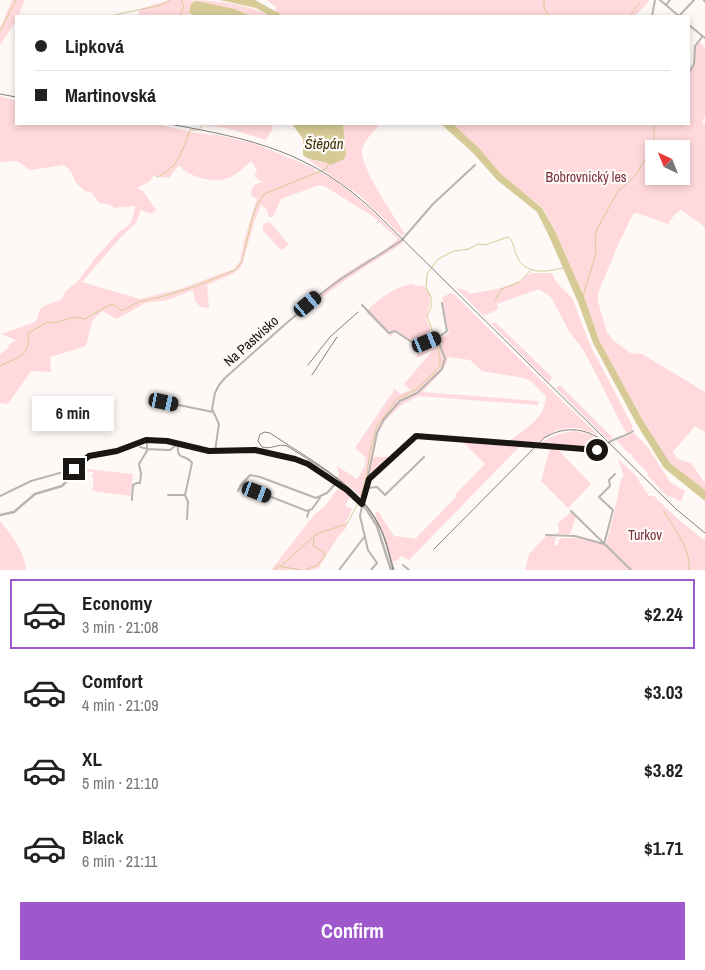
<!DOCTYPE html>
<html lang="en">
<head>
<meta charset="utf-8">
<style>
  body { margin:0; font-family:"Archivo Narrow",sans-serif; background:#f6f6f6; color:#222; height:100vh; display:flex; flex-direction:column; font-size:19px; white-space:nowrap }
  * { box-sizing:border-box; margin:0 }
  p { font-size:16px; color:#767676 }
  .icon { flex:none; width:28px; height:28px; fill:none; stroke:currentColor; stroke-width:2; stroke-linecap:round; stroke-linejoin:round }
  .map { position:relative; height:570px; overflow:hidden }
  .panel { display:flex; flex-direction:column; background:#fff; flex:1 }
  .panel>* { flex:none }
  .banner { position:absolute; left:15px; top:15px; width:675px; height:110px; border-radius:0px; box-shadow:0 2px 8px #0003; display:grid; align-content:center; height:110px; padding:0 20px; background:#fff }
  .needle { width:32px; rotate:317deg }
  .tools { position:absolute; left:645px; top:140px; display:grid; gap:10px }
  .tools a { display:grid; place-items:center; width:45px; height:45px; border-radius:0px; background:#fff; box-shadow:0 2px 8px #0003; font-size:25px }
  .end { position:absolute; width:22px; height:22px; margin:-11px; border:6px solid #1a1613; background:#fff; box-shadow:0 0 0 2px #fff }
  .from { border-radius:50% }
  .bubble { position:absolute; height:35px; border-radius:0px; background:#fff; box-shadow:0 2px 8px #0003; font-size:16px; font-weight:700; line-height:35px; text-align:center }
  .car { position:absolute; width:15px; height:30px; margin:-15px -8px; border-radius:6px; box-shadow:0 0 4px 1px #0007; background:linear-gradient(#222 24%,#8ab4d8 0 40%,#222 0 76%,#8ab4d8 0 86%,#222 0) }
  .banner b { display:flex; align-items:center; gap:18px; height:48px; font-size:19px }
  .banner b+b { border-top:1px solid #e0e0e0 }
  .banner i { width:12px; height:12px; background:#222 }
  ul { padding:9px 0 0; list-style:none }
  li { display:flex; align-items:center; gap:15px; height:70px; margin:0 10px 8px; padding:0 10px; border:2px solid transparent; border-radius:0px }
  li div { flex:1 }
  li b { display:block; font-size:19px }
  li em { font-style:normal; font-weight:700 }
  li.on { border-color:#9e58cc }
  li>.icon { width:45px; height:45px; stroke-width:1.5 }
  .button { display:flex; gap:10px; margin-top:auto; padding:10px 20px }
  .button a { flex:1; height:58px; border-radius:0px; background:#9e58cc; color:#fff; font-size:20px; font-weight:700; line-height:58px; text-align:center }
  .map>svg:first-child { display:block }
  .green { fill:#ffd9db; fill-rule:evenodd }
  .water { fill:#d6cb96 }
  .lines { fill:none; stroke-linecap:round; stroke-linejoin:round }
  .stream { stroke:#d6cb96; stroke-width:1 }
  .minor { stroke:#b8b4af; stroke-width:2 }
  .tertiary { stroke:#b8b4af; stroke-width:2.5 }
  .tram { stroke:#84807d; stroke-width:1 }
  .rail { stroke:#84807d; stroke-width:1 }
  .route { stroke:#1a1613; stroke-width:6 }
  .labels { text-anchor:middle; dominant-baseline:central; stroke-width:4.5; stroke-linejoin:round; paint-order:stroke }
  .park-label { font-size:14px; fill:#7a323c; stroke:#fef9f6 }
  .street-label { font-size:14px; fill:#1a1613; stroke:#fef9f6 }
  .water-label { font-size:15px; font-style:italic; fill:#3b3308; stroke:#fef9f6 }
</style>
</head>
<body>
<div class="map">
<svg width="705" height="570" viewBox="0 0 705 570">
  <rect width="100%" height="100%" fill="#fef9f6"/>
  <path class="green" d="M 12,0 L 25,0 L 16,21 L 0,45 L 0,28 Z
    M 169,0 C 205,0 238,0 270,16 L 250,16 L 235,9 L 196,1 L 191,5 L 188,16 L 137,16 L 140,9 Z
    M 267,0 L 650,0 L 635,16 L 284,16 L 275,11 L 276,7 Z
    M 699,42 L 705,47 L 705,116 L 702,123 L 705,126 L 705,227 L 681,210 L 675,214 L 668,224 L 637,213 L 633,214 L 618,245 L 598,293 L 598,300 L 600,309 L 607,332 L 613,340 L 630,353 L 642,354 L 705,392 L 705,432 L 695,426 L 673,452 L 677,459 L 691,463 L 705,483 L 705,490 L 670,463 L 642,419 L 599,340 L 585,299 L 555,231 L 543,208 L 501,174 L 479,148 L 453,124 L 689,124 L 689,73 L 695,65 L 695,47 ZM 654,149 L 681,149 L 681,176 L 654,176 Z
    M 0,96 L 16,101 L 16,124 L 157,124 L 195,133 L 218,135 L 256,144 L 309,166 L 315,169 L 314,170 C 341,178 379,218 400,238 L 403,243 L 345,280 L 320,299 L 314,298 L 340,277 L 370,258 L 376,257 L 398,239 L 374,217 L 326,187 L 319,185 L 281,199 L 273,217 L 269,217 L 266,208 L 261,205 L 255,220 L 241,267 L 233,274 L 207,285 L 209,308 L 201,307 L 195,301 L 193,290 L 168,300 L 145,303 L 117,319 L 102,311 L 92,321 L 86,346 L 50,357 L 51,372 L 31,371 L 8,404 L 0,403 L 0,354 L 8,349 L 9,345 L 16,340 L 1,334 L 35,322 C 39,318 37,315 40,310 C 44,304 54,303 61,300 L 65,292 L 79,280 L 96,257 L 118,233 L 130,224 L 134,213 L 135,207 L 134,206 L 115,208 L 108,204 L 99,203 L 92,193 L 85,191 L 76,183 L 70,170 L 64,165 L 30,170 L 17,161 L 0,162 ZM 251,161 L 257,170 L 254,176 L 260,181 L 265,181 L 254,185 L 251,192 L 252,196 L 257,199 L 244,240 L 240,261 L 234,269 L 180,289 L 140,299 L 82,282 L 122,236 L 136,223 L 141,210 L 152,214 L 156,210 L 143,191 L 137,188 L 150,181 L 153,176 L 169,178 L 179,165 C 187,176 211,183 225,179 C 235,176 244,168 251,161 Z
    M 195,124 L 273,124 L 272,130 L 266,140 L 226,128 Z
    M 343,124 L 380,124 C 374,131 364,141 362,149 C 359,167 395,217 405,234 L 402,236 L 359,195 L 307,159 L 328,163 L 331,165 L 346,155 Z
    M 270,222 L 289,245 L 281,250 L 263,231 L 263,227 L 265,223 Z
    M 531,273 L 552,273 L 556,282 L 572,298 L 591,347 L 633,427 L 631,431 L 627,433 L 624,429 L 584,351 L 569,331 L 551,297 L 539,289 L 497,304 L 498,309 L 484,316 L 492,324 L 495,322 L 552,377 L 549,382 L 456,288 L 468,291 L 470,294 L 497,289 L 520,282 L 528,274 Z
    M 411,284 L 417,286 L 424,286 L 430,294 L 429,308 L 426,318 L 432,334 L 435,332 L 439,339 L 449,333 L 442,298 L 450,293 L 454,294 C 502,341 548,388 597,434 L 577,428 L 567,428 L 555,431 L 536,443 L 509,441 C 525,429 545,419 546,396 L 532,382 L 524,378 L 482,371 L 470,360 L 448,357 C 444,374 433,379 423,392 L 538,401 L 538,405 L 418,396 L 400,406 L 385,421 L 378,432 L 373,457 L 393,457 L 377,474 L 368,479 L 362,498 L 348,485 L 337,478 L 339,475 L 337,466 L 357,479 L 364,468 L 366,458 L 355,448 L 395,389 L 400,394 L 411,390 L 404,384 L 434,349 L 417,358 L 416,356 L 420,349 L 395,331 L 391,337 L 366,312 C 379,298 392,289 411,284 Z
    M 560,385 L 613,438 L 608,440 L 556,388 Z
    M 575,431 L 592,435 L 609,449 L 606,453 L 557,449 L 591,484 L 569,507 L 567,507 L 541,481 L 550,448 L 536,447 C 548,437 559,433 575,431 Z
    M 633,432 L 647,446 L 671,483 L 685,491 L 681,502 L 670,496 L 669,498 L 647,475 L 648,473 L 632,457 L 633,456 L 631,454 L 630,455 L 616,440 L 628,436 Z
    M 462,441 L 520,446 L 409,560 L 401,556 L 398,560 L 392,562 L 385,536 L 376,517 L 375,512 L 378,511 L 394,536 L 417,539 L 417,537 L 457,496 L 455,495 L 485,464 Z
    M 618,459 L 635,475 L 649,496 L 654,496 L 680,521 L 705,541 L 705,570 L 525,570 L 529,554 L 546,536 L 556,537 L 554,545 L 557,546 L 560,538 L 575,538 L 606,544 C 612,523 617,501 621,479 L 624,477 Z
    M 77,468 L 133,474 L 131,496 L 92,491 L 94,478 L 92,478 L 93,472 L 75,470 Z
    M 339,487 L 350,496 L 345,506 L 352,509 L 345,524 L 347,527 L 339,535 L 318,569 L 315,568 L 313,570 L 271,570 L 314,515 L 326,505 Z
    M 571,512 L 576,517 L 570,534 L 556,534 L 559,531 L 558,523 Z
    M 0,521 C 12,536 24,550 26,570 L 0,570 Z"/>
  <path class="water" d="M 220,0 L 255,0 L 284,16 L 270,16 L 256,8 Z
    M 196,1 L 235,9 L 250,16 L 194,16 L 189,13 L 191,4 Z
    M 292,124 L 343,124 L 346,155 L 344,159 L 331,165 C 322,159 310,162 303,155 L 303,139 Z
    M 441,124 L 453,124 L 479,148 L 501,174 L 542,208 L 555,231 L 585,299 L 599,340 L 642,419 L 670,463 L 705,490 L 705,501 L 664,468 L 636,423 L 593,343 L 578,302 L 548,234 L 537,212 L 497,180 L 473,153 Z"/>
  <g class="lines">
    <path class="stream" d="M 544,0 L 544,8 L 549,16
      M 110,16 L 161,5 L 170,0
      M 180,16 L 184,5 L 181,0
      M 630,16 L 639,4
      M 0,31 L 16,0
      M 157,177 C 179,167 182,151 190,130 L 199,130 L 203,124
      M 583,296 L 596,253 L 595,237 L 597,229 L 618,191 L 635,176 L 650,151 L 654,139 L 654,124
      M 495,300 L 502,289 L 519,282 L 530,271
      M 435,338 L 427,316 L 431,308 L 431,297 L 426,287 L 427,274 L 438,259 L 454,251 L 469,249 L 478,244 L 485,245 L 508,237 C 514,241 513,248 516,254 C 524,276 545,272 563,268
      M 0,366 C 17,357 31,357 28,333 L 48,322 L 54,323 L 75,317 L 85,319 L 109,305 L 114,305 L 120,310 L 124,310 L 138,302 L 164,296 L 196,286 L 235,270 L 242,262 L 252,219 L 256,207 L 264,194 L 326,169 L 329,163
      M 361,496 L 367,474 L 370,451 L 377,426 L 397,399 L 415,390 L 433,374 L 440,365 L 440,357 L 436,341
      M 664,511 C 674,529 691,548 689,570
      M 281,566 L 312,538
      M 275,570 L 278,566 L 301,570
      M 306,570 L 317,565 L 325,556 L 324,552 L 313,546 L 314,536 L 322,532 L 347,524 L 358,503"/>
    <path class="minor" d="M 660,0 L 679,16
      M 666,5 L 670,0
      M 652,16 L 655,0
      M 679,16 L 694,0
      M 689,25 L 705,38
      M 689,72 L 694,64 L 695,46 L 702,37
      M 362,305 L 389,333 L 395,331 L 418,346 L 438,338 L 447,331 L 442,303
      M 164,402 L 213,412
      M 178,444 C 176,462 186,453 192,463 L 185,495 L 188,502 L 187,519
      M 140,447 L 148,449 L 167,450 L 170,450 L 175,446
      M 147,448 L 147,439
      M 215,451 L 219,424 L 212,409 L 215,393 L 219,385 L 225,378 L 282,327 L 322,293 L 341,279 L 401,241 L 433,204 L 475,165
      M 369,479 L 417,436 L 597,450 C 603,448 606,443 611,441 C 619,437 626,436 633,431
      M 140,483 L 141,474 L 139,464 L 148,449
      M 241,485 L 307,511 L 312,509 L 320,498
      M 367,488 L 377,487 L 385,495 L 424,457
      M 238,491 L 241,485 L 250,475 L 260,477 L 316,498 L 327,493 L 337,482
      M 168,495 L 185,495
      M 0,496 L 31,481 L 74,469
      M 132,500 L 133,485 L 137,483 L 139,483
      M 571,511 L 631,570
      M 307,517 L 309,511
      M 546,535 L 575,536 L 604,544 L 613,510 L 599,497 L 610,486 L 609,480 L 615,474
      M 403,565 L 409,570
      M 339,570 L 365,536
      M 371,570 L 377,563 L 368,550 L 360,516 L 377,433 L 384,419 L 400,401 L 417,393 L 442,369 L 445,358 L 437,339"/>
    <path class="tertiary" d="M 704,0 L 705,1
      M 0,515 L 14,512 L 35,494 L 62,486 L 68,480 L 77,465 L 87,457 L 117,451 L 143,440 L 167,441 L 209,451 L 255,450 L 304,462 L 317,469 L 353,494 L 367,510 L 377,526 L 391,570"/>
    <path class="tram" d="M 393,570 C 389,555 386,540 379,526 C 361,489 320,467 287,446 C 278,443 271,450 262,447 L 258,441 L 260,434 L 265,432 L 270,433 C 305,457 358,484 378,523 C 386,537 389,554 394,570"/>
    <path class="rail" d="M 0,94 L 16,97
      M 169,124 C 253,139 312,152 376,213 L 676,509 L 705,533
      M 308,365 L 330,337 L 358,312
      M 312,375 L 337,337
      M 434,549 L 544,438 C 562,427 581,427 599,438"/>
  </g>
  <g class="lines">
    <path class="route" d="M 74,469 L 89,456 L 117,451 L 146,440 L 167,441 L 209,451 L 255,450 L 295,459 L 308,464 L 347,490 L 362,504 L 369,479 L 416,436 L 597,450"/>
  </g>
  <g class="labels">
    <g class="park-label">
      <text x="586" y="177">Bobrovnický les</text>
      <text x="645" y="535">Turkov</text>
    </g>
    <g class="street-label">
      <text transform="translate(251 341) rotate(-42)">Na Pastvisko</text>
    </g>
    <g class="water-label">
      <text x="324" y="143">Štěpán</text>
    </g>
  </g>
</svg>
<div class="tools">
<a><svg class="needle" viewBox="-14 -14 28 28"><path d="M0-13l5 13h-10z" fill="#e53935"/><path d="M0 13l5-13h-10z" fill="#767676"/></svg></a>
</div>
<i class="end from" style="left:597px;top:450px"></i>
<i class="end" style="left:74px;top:469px"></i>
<div class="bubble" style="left:32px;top:396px;width:82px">6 min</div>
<i class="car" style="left:308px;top:304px;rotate:50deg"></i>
<i class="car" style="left:427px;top:342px;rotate:68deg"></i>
<i class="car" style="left:164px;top:402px;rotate:102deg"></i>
<i class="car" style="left:257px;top:492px;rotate:111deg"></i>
<div class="banner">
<b><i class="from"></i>Lipková</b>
<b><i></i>Martinovská</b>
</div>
</div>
<section class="panel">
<ul>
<li class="on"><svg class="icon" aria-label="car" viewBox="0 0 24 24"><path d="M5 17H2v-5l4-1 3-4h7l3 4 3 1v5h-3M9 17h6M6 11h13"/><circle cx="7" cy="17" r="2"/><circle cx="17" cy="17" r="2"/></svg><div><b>Economy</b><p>3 min · 21:08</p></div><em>$2.24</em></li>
<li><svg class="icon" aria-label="car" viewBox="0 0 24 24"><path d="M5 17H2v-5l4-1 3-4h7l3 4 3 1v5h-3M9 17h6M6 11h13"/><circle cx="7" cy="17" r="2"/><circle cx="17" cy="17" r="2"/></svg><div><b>Comfort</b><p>4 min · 21:09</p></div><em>$3.03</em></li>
<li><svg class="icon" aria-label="car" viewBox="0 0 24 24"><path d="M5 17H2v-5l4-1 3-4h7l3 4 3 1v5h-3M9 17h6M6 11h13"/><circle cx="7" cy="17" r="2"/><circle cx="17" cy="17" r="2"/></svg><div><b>XL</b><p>5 min · 21:10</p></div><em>$3.82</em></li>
<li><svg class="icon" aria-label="car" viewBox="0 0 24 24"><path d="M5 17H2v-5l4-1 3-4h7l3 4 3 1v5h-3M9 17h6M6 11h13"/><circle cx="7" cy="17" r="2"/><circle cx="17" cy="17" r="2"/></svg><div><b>Black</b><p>6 min · 21:11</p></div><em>$1.71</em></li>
</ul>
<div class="button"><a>Confirm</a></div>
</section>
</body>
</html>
